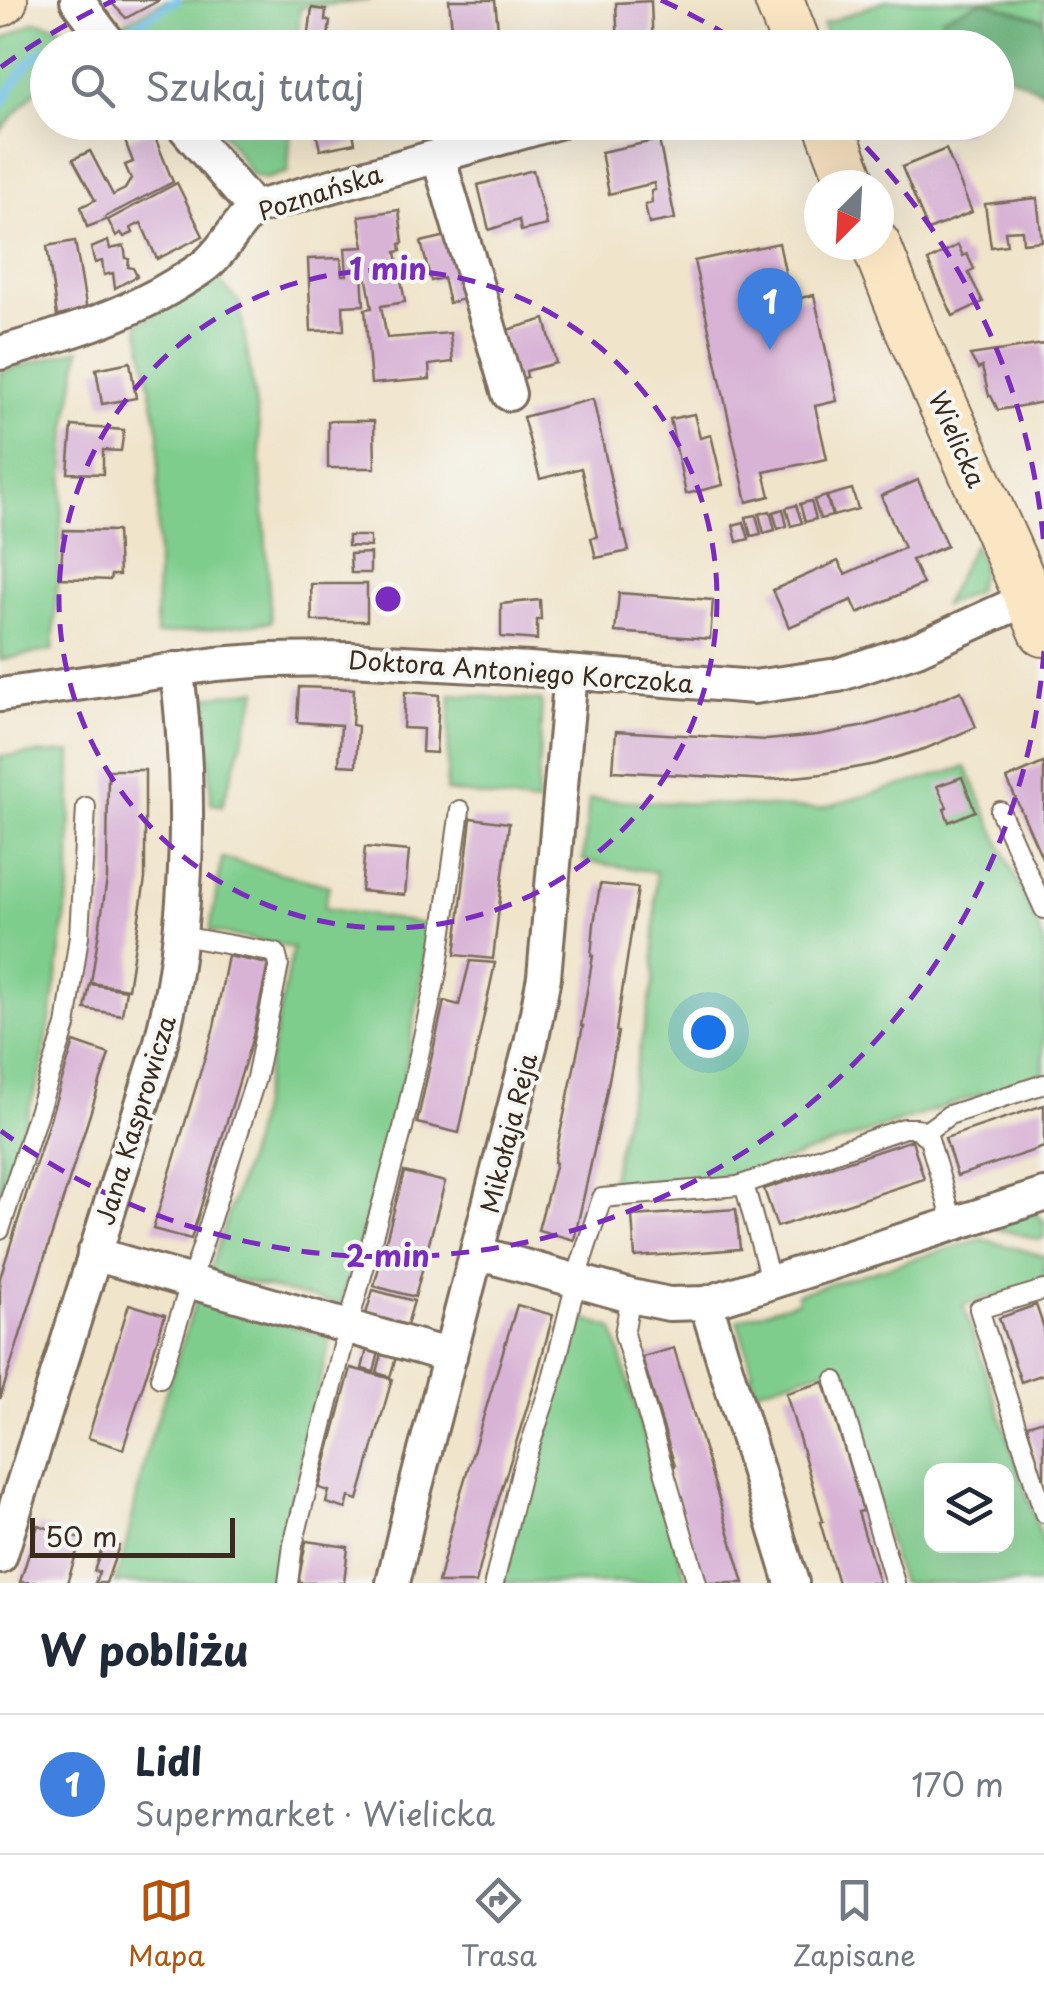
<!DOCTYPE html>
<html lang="pl">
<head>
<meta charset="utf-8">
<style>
	body { margin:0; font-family:"Playpen Sans",sans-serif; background:#f6f6f7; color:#1f2937 }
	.controls { position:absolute; right:30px; bottom:30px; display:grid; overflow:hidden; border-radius:20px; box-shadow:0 10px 40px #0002 }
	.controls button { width:90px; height:90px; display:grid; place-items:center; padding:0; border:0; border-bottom:2px solid #e0e1e3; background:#fff; color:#1f2937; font:50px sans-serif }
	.compass { position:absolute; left:804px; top:170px; width:90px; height:90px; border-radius:50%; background:#fff; box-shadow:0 10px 40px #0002; rotate:204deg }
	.scale { position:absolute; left:30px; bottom:25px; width:205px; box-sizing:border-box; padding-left:10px; border:5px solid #3b2a1e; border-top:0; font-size:28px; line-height:35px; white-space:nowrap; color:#3b2a1e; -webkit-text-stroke:8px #f6f6f2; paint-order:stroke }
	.you { position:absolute; left:708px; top:1032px; width:35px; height:35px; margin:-25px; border:8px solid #fff; border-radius:50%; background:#1a73e8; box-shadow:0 0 0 15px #1a73e833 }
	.badge { display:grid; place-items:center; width:65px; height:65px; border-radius:50%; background:#b45309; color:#fff; font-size:32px; font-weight:700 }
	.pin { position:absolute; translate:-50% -82px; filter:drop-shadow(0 2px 5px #0008) }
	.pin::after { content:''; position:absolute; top:52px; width:35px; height:30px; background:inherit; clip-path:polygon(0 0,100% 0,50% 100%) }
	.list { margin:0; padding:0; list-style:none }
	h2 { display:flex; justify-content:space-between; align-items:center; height:130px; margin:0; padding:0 40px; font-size:42px }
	h2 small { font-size:32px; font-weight:400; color:#747a83 }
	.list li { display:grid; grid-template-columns:65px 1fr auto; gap:30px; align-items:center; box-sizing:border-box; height:140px; padding:0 40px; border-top:2px solid #e0e1e3 }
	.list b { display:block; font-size:38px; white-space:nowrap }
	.list p { margin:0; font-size:32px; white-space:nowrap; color:#747a83 }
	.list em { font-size:32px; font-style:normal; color:#747a83 }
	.icon { flex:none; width:55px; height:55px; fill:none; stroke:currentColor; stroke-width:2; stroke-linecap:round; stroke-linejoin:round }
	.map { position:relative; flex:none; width:1044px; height:1583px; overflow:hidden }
	.search { position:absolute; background:#fff; box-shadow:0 10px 40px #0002; left:30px; right:30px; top:30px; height:110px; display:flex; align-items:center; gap:25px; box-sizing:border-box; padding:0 35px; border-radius:55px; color:#747a83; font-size:38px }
	.sheet { height:270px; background:#fff }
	nav { display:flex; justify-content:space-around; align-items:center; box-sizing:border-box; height:140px; border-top:2px solid #e0e1e3; background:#fff; font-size:28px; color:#747a83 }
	nav a { display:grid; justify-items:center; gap:5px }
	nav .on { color:#b45309 }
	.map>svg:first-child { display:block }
	.green { fill:#7fcd8d; stroke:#5d7c56; stroke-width:2.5; fill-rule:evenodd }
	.forest { fill:#67b078; stroke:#516d4b; stroke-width:2.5 }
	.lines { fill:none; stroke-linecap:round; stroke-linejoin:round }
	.stream { stroke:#6cc0e8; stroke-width:9 }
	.building { fill:#d8b3d6 }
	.lane-casing { stroke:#7a6b5a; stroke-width:22 }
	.street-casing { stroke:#7a6b5a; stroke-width:38 }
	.secondary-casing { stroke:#7a6b5a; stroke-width:52 }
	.lane { stroke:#fff; stroke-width:18 }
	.street { stroke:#fff; stroke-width:32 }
	.secondary { stroke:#fbe6c4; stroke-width:48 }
	.ring { fill:none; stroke:#7b2cbf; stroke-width:5; stroke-dasharray:18 12 }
	.labels { text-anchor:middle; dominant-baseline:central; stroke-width:8; stroke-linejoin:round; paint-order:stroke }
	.street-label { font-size:25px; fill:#3b2a1e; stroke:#f6f6f2 }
	.centre { fill:#7b2cbf; stroke:#f6f6f2; stroke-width:5 }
	.ring-label { font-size:30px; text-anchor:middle; font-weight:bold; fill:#7b2cbf; stroke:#f6f6f2; stroke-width:8; stroke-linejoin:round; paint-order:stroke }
</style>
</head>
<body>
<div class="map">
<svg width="1044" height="1583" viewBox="0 0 1044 1583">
	<rect width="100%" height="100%" fill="#f6f6f2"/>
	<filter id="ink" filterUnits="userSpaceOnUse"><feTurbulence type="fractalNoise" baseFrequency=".01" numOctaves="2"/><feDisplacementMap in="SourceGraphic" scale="20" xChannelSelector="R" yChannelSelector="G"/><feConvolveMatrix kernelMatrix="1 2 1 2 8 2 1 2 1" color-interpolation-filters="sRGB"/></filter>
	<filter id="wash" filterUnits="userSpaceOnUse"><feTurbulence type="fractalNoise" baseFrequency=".0048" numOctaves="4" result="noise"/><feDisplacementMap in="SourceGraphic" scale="40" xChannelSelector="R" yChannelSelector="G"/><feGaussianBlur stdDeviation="2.25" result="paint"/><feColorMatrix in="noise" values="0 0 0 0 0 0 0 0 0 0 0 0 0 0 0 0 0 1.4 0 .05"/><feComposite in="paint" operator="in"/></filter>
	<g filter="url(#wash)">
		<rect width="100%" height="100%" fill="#f0e4ca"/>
		<g class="green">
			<polygon points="166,0 371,0 300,8 297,47 132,47 118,26"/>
			<polygon points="887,0 1044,0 1044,20 983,1 943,17 946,47 829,47 823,24"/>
			<path d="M34,22c24,3 34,4 47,25l-33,1 -1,30 -47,53v-90z"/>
			<polygon points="210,123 291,123 288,172 265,179 252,175 227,138"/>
			<polygon points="217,279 239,302 258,420 271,622 156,635 159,433 138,324"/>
			<polygon points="80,349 67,428 53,650 0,660 0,372"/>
			<polygon points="974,544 982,567 976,592 943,605"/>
			<polygon points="258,690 222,806 211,803 207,697"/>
			<polygon points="451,694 542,701 537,804 446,791"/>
			<polygon points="71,752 70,883 56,984 41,1073 0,1196 0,756"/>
			<polygon points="966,767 1044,942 1044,1073 725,1181 611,1180 654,982 656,872 583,861 589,799 818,809"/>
			<polygon points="222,858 329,886 324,908 431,925 396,1123 340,1305 209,1273 252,1142 293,948 210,931"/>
			<polygon points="1034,1212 1044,1221 1044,1237 1040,1240 991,1227"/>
			<path d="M981,1239l63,17v25l-81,24 81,240v38h-143l-65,-217 -80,24 -6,-16 3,-2 -16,-52 61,-19 -1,-7zM932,1470h74v76h-74z"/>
			<polygon points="196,1300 331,1337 280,1544 276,1583 115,1583 126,1546 146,1453"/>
			<polygon points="574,1316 613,1329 687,1583 503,1583 524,1489"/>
		</g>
		<polygon class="forest" points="983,1 1044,20 1044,92 997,70 996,48 946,47 942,17"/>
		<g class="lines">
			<g class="stream">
				<polyline points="112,34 130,28 177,0"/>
				<polyline points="56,48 97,38"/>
				<path d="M0,107c13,-21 25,-48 48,-58"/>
			</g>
		</g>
		<g id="blocks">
			<g class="building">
				<polygon points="109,0 160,0 126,18"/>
				<polygon points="449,0 495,0 500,48 454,48"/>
				<polygon points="651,1 653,48 618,48 616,3"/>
				<polygon points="312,8 326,10 325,20 330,21 327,48 307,48"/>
				<polygon points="314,122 351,122 355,143 320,150"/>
				<polygon points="929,122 966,122 968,132 931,136"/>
				<polygon points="152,130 173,182 105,217 106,220 87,227 81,207 95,200 73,159 90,151 113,195 125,189 131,179 125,165 133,162 125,141"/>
				<polygon points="659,140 675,219 649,224 645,205 652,203 651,191 655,190 654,183 609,194 601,152"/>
				<polygon points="946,149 972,212 928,230 902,167"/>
				<polygon points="533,170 547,225 521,231 519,220 489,230 478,185"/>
				<polygon points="177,183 203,236 157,259 141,223 131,228 133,233 124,237 121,233 116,236 108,220"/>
				<polygon points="1037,198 1042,241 1023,243 1022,230 1005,231 1007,245 991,247 985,204"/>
				<polygon points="399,210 403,243 400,244 401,251 396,252 405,302 381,306 387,338 450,333 453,362 429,365 430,379 371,384 365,309 372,308 366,274 362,274 364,305 343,306 344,330 311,331 308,259 341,258 342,275 347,275 345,248 364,247 359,216"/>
				<polygon points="447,236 471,297 449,303 443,278 431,281 421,242"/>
				<polygon points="75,241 87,311 57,316 47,246"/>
				<polygon points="108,241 110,249 124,246 126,258 129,259 128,267 133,268 137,276 115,288 113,273 104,275 102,261 95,263 91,248"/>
				<polygon points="779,243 791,300 814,295 837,401 815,406 827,459 764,472 770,496 747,502 694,261"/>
				<polygon points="958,245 963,256 967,254 974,269 968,272 983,302 953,316 928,261"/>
				<polygon points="545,319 556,363 526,371 527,377 513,382 500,332"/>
				<polygon points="1044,344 1044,402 998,410 991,396 989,396 982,367 978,369 970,355"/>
				<polygon points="130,362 136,398 102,404 96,369"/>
				<polygon points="593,399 622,531 624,531 629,551 596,558 591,538 597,537 581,468 540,479 523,417"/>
				<polygon points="694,414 700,438 711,435 723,485 686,494 670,419"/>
				<polygon points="328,421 374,421 375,468 328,468"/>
				<polygon points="72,426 124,430 121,451 103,450 103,474 68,473"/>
				<polygon points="918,480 947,546 912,560 923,584 858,613 852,600 789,627 773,590 838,561 845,574 904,548 881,496"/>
				<polygon points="852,489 858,509 833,516 827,496"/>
				<polygon points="826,496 832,516 820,519 814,500"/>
				<polygon points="811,501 816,519 805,522 800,504"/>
				<polygon points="796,505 802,523 791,526 786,508"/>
				<polygon points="783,509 787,526 778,529 773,512"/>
				<polygon points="770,511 775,530 764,533 759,514"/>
				<polygon points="756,515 761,534 751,536 746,517"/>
				<polygon points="744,522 749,539 737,542 733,525"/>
				<polygon points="64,530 117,531 119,575 111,575 110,580 60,578"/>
				<polygon points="348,536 370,536 370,547 348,546"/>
				<polygon points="370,553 370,573 351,573 350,554"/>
				<polygon points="311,584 367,584 367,621 312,621"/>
				<polygon points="619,593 713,600 710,639 615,632"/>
				<polygon points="540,600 541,620 537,620 537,640 501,637 501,604"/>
				<polygon points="299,687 354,689 352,725 358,726 356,766 339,765 341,725 297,722"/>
				<polygon points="961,691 976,727 927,748 875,764 822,774 768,780 613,771 616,731 767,740 817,735 865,726 914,711"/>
				<polygon points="405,692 439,695 436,753 422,752 423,729 403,728"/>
				<polygon points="1043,763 1044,766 1044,862 1007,779"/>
				<polygon points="108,770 145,770 145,879 128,989 91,983 107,879"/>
				<polygon points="962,777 975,811 949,822 944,809 947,807 937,786"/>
				<polygon points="471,818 509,823 493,959 455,955"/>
				<polygon points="365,847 409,851 405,895 361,891"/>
				<polygon points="600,884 638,888 616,1031 618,1032 605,1101 574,1240 538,1230 556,1163 554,1162 583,1026 581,1026 593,956 591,956 594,924"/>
				<polygon points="228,956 268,964 253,1036 191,1239 153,1229 214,1027"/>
				<polygon points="470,961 495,963 459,1133 417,1123 444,1001 459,1005"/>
				<polygon points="90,984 126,990 122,1015 85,1009"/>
				<polygon points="74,1042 109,1054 0,1399 0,1278"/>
				<polygon points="1044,1105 1044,1147 957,1176 945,1138"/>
				<polygon points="912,1140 924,1179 777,1227 764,1189"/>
				<polygon points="404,1172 445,1182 415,1297 374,1286"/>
				<polygon points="736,1209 740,1249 635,1257 632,1216"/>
				<polygon points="373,1290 414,1301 407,1325 366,1314"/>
				<polygon points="129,1304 165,1315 123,1449 88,1438"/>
				<polygon points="517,1305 553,1315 534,1385 493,1517 476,1583 438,1583 457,1505"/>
				<polygon points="1036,1305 1044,1328 1044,1374 1021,1382 999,1318"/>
				<polygon points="674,1348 744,1583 703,1583 669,1468 675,1466 642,1357"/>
				<polygon points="367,1349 379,1352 374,1372 362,1369"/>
				<polygon points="382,1353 396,1357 390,1377 377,1373"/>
				<polygon points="351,1368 392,1379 358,1500 349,1497 346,1509 326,1503 329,1491 319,1488"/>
				<polygon points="824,1382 863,1511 858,1512 879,1583 838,1583 820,1522 823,1521 786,1393"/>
				<polygon points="1044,1420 1044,1479 1043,1479 1027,1425"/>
				<polygon points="38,1525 81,1539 67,1583 20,1582"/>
				<polygon points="306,1541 348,1547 344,1583 300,1583 299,1578"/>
				<polygon points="104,1542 119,1546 106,1583 95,1583 99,1572 94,1571"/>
			</g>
		</g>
	</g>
	<g filter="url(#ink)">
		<use href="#blocks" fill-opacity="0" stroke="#7a6b5a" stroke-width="2.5"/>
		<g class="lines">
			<defs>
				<g id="lane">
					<polyline points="1000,811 1044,909"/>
					<polyline points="923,1134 949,1115 1044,1084"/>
					<polyline points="744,1184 771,1283"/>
					<polyline points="0,1230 66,1026 79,936 86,807"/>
					<polyline points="1044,1290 979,1309 1044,1513"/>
					<polyline points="631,1296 624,1334 697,1583"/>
					<polyline points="160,1378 256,1078 279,965 276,953 181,936"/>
					<polyline points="835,1381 895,1583"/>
					<polyline points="288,1583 293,1545 348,1326 403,1128 437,973 460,810"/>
					<polyline points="494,1583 522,1469 551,1383 580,1266 602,1198 738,1186 904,1128 917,1128 929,1139 954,1225"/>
				</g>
				<g id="street">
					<polyline points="77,0 113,48"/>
					<polyline points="180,122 254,208"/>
					<polyline points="438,156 509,394"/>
					<path d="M0,353c61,-18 124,-36 178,-70 11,-7 23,-13 32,-22 17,-16 27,-37 44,-53l304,-86"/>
					<polyline points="0,695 216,664 271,660 350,659 529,669 754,687 838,675 917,649 1029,598"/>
					<polyline points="477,1253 631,1296 669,1304 706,1303 1044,1195"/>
					<polyline points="94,1254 450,1356"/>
					<polyline points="706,1303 792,1583"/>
					<path d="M0,1557l159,-507c24,-93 30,-186 26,-282 -2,-33 -3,-66 -9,-99"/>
					<polyline points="393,1583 411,1505 531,1043 544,977 571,673"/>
				</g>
				<g id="secondary">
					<polyline points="779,0 798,48"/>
					<polyline points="0,2 3,0"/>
					<polyline points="828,122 852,185"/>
					<polyline points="876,245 912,335 1044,632"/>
				</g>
			</defs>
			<use href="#lane" class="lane-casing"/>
			<use href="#street" class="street-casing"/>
			<use href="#secondary" class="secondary-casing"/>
			<use href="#lane" class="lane"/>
			<use href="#street" class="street"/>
			<use href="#secondary" class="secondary"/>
		</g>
	</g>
	<g class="ring">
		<circle cx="388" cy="599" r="329"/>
		<path d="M1044 651A658 658 0 0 1 1 1131M1 67A658 658 0 0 1 115 0M661 0A658 658 0 0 1 746 47M845 126A658 658 0 0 1 1044 547"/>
	</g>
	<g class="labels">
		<g class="street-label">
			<text transform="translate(320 192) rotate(-18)">Poznańska</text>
			<text transform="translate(958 439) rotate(66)">Wielicka</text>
			<text transform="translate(521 671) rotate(4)">Doktora Antoniego Korczoka</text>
			<text transform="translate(135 1120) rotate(-73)">Jana Kasprowicza</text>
			<text transform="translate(508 1133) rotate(-76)">Mikołaja Reja</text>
		</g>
	</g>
	<circle cx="388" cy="599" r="15" class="centre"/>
	<g class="ring-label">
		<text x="388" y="280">1 min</text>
		<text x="388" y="1267">2 min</text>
	</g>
</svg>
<div class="controls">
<button><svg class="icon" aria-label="layers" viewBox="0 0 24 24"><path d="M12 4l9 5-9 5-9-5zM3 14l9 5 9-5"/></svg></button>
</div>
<svg class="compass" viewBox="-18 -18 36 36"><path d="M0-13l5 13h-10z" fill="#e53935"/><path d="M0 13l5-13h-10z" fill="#747a83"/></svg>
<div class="scale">50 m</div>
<div class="you"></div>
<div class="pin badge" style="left:770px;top:350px;background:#3f7fe0">1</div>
<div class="search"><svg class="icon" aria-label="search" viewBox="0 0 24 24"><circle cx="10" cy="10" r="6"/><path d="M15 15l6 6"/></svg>Szukaj tutaj</div>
</div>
<section class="sheet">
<h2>W pobliżu<small></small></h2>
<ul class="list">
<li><span class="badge" style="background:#3f7fe0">1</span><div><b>Lidl</b><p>Supermarket · Wielicka</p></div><em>170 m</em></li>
</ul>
</section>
<nav>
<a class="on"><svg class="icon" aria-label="map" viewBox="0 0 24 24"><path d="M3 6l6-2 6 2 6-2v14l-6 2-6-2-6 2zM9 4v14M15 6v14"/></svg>Mapa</a>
<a><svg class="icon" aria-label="directions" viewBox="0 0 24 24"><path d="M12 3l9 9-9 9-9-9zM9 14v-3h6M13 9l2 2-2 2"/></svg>Trasa</a>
<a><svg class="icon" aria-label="saved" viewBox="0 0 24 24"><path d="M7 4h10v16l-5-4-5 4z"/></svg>Zapisane</a>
</nav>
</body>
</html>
